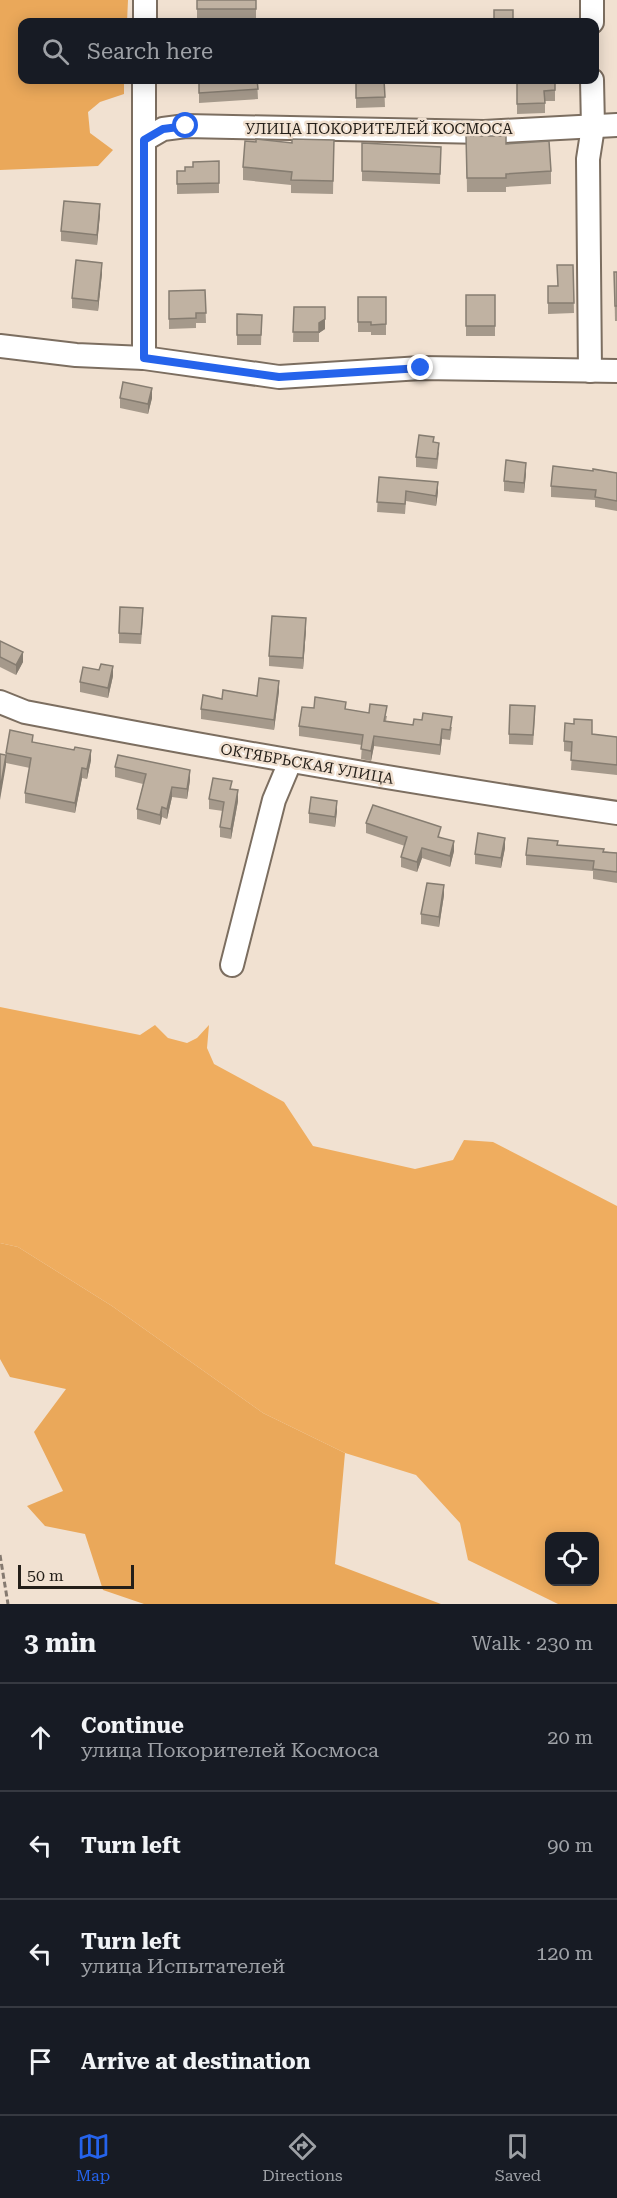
<!DOCTYPE html>
<html lang="en">
<head>
<meta charset="utf-8">
<style>
	body { margin:0; font-family:"Roboto Serif",serif; background:#20242c; color:#f1f3f6 }
	.controls { position:absolute; right:18px; bottom:18px; display:grid; overflow:hidden; border-radius:12px; box-shadow:0 3px 15px #0003 }
	.controls button { width:54px; height:54px; display:grid; place-items:center; padding:0; border:0; border-bottom:2px solid #363941; background:#171b24; color:#f1f3f6; font:30px sans-serif }
	.scale { position:absolute; left:18px; bottom:15px; width:116px; box-sizing:border-box; padding-left:6px; border:3px solid #241f19; border-top:0; font-size:16px; line-height:21px; white-space:nowrap; color:#241f19; -webkit-text-stroke:4px #f1e1d1; paint-order:stroke }
	.stop { position:absolute; width:18px; height:18px; margin:-14px; border:4px solid #2563eb; border-radius:50%; background:#fff }
	.stop.end { background:#2563eb; border-color:#fff; box-shadow:0 2px 6px #0008 }
	.list { margin:0; padding:0; list-style:none }
	h2 { display:flex; justify-content:space-between; align-items:center; height:78px; margin:0; padding:0 24px; font-size:26px }
	h2 small { font-size:20px; font-weight:400; color:#9ea1a6 }
	.list li { display:grid; grid-template-columns:39px 1fr auto; gap:18px; align-items:center; box-sizing:border-box; height:108px; padding:0 24px; border-top:2px solid #363941 }
	.list b { display:block; font-size:22px; white-space:nowrap }
	.list p { margin:0; font-size:20px; white-space:nowrap; color:#9ea1a6 }
	.list em { font-size:20px; font-style:normal; color:#9ea1a6 }
	.icon { flex:none; width:33px; height:33px; fill:none; stroke:currentColor; stroke-width:2; stroke-linecap:round; stroke-linejoin:round }
	.map { position:relative; flex:none; width:617px; height:1604px; overflow:hidden }
	.search { position:absolute; background:#171b24; box-shadow:0 3px 15px #0003; left:18px; right:18px; top:18px; height:66px; display:flex; align-items:center; gap:15px; box-sizing:border-box; padding:0 21px; border-radius:12px; color:#9ea1a6; font-size:22px }
	.sheet { height:510px; background:#171b24 }
	nav { display:flex; justify-content:space-around; align-items:center; box-sizing:border-box; height:84px; border-top:2px solid #363941; background:#171b24; font-size:16px; color:#9ea1a6 }
	nav a { display:grid; justify-items:center; gap:3px }
	nav .on { color:#2563eb }
	.map>svg:first-child { display:block }
	.forest { fill:#eaa85a }
	.water { fill:#efad5f; fill-rule:evenodd }
	.lines { fill:none; stroke-linecap:round; stroke-linejoin:round }
	.minor-casing { stroke:#7c6e60; stroke-width:26 }
	.path { stroke:#857a70; stroke-width:3; stroke-dasharray:6 3; stroke-linecap:butt }
	.minor { stroke:#fff; stroke-width:22 }
	.wall { fill:#a5998b }
	.shaded-wall { fill:#867d71 }
	.building { fill:#c0b2a2; stroke:#867d71; stroke-width:1.5 }
	.route { stroke:#2563eb; stroke-width:8 }
	.labels { text-anchor:middle; dominant-baseline:central; stroke-width:5; stroke-linejoin:round; paint-order:stroke }
	.street-label { font-size:15px; fill:#241f19; stroke:#f1e1d1 }
</style>
</head>
<body>
<div class="map">
<svg width="617" height="1604" viewBox="0 0 617 1604">
	<rect width="100%" height="100%" fill="#f1e1d1"/>
	<g class="forest">
		<polygon points="0,0 128,0 127,22 22,22 22,80 124,80 124,94 100,102 88,112 90,133 113,150 98,166 0,170"/>
		<polygon points="0,1243 18,1247 112,1306 263,1413 345,1453 335,1564 441,1604 144,1604 103,1590 85,1534 45,1526 27,1506 63,1491 34,1432 66,1389 10,1377 0,1359"/>
	</g>
	<path class="water" d="M0,1007l140,28 15,-10 13,13 19,5 10,-5 12,-13 -2,23 7,16 70,38 29,44 102,23 38,-9 11,-20 29,2 124,64v398h-59l-90,-44 -8,-37 -44,-48 -71,-22 -82,-40 -151,-107 -94,-59 -18,-4zM550,1536h44v46h-44z"/>
	<g class="lines">
		<defs>
			<g id="minor">
				<polyline points="592,0 592,22"/>
				<polyline points="145,22 145,0"/>
				<polyline points="144,140 163,129 186,126 484,132 617,125"/>
				<polyline points="0,346 76,355 144,358 279,377 421,368 617,371"/>
				<polyline points="144,358 144,80"/>
				<polyline points="590,371 588,159 593,127 592,80"/>
				<path d="M0,702l25,10c197,38 394,72 592,101"/>
				<polyline points="232,965 274,800 290,762"/>
			</g>
		</defs>
		<use href="#minor" class="minor-casing"/>
		<polyline class="path" points="0,1555 8,1604"/>
		<use href="#minor" class="minor"/>
	</g>
	<g class="wall">
		<rect x="197" y="0" width="59" height="19"/>
		<polygon points="199,80 257,80 258,99 199,103"/>
		<polygon points="356,80 384,80 385,107 356,108"/>
		<polygon points="517,80 555,80 555,101 545,101 545,113 517,114"/>
		<polygon points="466,136 506,144 551,171 551,184 506,187 506,192 467,192"/>
		<polygon points="334,140 333,194 291,193 291,185 243,180 243,167 256,142 292,143"/>
		<polygon points="362,143 441,147 440,184 362,181"/>
		<polygon points="219,161 219,193 177,194 177,171 185,171 193,167"/>
		<polygon points="100,214 97,245 61,241 61,231"/>
		<polygon points="573,265 574,313 548,314 548,286 557,286"/>
		<polygon points="614,272 617,272 617,321 615,321"/>
		<polygon points="102,273 98,311 72,308 72,298"/>
		<polygon points="205,290 206,323 196,323 196,328 169,329 169,291"/>
		<rect x="466" y="295" width="29" height="41"/>
		<polygon points="358,297 386,297 386,335 371,335 371,332 358,332"/>
		<polygon points="294,307 325,307 325,329 319,333 319,342 293,342"/>
		<polygon points="237,314 262,315 261,345 237,345"/>
		<polygon points="120,398 152,398 148,414 120,408"/>
		<polygon points="434,443 439,453 437,469 416,467 416,457"/>
		<polygon points="593,471 617,473 617,511 595,507 595,500 551,497 551,486"/>
		<polygon points="526,473 524,493 504,491 504,481"/>
		<polygon points="379,477 438,492 436,506 406,501 405,514 377,512"/>
		<polygon points="143,618 141,644 119,643 119,633"/>
		<polygon points="306,629 303,669 269,666 269,656"/>
		<polygon points="0,641 23,662 16,675 0,667"/>
		<polygon points="113,676 108,698 80,692 80,682"/>
		<polygon points="279,691 274,730 201,719 201,709 222,699 257,696"/>
		<polygon points="314,708 346,709 387,716 386,721 413,725 452,727 450,740 442,739 440,755 374,746 371,761 361,759 362,745 299,736 299,726"/>
		<polygon points="535,716 533,745 509,744 509,734"/>
		<polygon points="592,734 617,737 617,775 571,770 572,752 564,751 564,741"/>
		<polygon points="33,742 91,760 87,779 82,778 75,813 25,803 25,793 30,768 6,763 6,753"/>
		<polygon points="115,767 190,780 187,799 172,797 167,819 162,817 160,825 137,819 137,809 143,784 115,777"/>
		<polygon points="209,799 238,801 231,839 220,837 220,827 223,811 209,809"/>
		<polygon points="337,811 335,827 309,823 309,813"/>
		<polygon points="366,823 441,837 454,851 450,867 422,858 417,872 401,867 401,857 405,846 366,833"/>
		<polygon points="558,845 617,853 617,883 593,879 593,871 526,865 526,855"/>
		<polygon points="505,848 501,868 475,864 475,854"/>
		<polygon points="444,895 439,927 421,924 421,914"/>
	</g>
	<g class="shaded-wall">
		<polygon points="100,204 100,214 97,245 97,235"/>
		<polygon points="102,263 102,273 98,311 98,301"/>
		<polygon points="325,319 325,329 319,333 319,323"/>
		<polygon points="152,388 152,398 148,414 148,404"/>
		<polygon points="526,463 526,473 524,493 524,483"/>
		<polygon points="438,482 438,492 436,506 436,496"/>
		<polygon points="306,618 306,629 303,669 303,658"/>
		<polygon points="23,652 23,662 16,675 16,665"/>
		<polygon points="113,666 113,676 108,698 108,688"/>
		<polygon points="279,681 279,691 274,730 274,720"/>
		<polygon points="442,729 442,739 440,755 440,745"/>
		<polygon points="374,736 374,746 371,761 371,751"/>
		<polygon points="91,750 91,760 87,779 87,769"/>
		<polygon points="6,755 6,765 0,800 0,790"/>
		<polygon points="82,768 82,778 75,813 75,803"/>
		<polygon points="190,770 190,780 187,799 187,789"/>
		<polygon points="172,787 172,797 167,819 167,809"/>
		<polygon points="238,790 238,801 231,839 231,829"/>
		<polygon points="337,801 337,811 335,827 335,817"/>
		<polygon points="162,807 162,817 160,825 160,815"/>
		<polygon points="505,838 505,848 501,868 501,858"/>
		<polygon points="454,841 454,851 450,867 450,856"/>
		<polygon points="422,848 422,858 417,872 417,862"/>
		<polygon points="444,885 444,895 439,927 439,917"/>
	</g>
	<g class="building">
		<rect x="197" y="0" width="59" height="9"/>
		<rect x="494" y="10" width="19" height="12"/>
		<polygon points="199,80 257,80 258,89 199,93"/>
		<polygon points="356,80 384,80 385,97 356,98"/>
		<polygon points="517,80 555,80 555,90 544,91 545,103 517,104"/>
		<polygon points="466,136 506,136 506,144 549,141 551,171 506,174 506,178 467,178"/>
		<polygon points="256,139 292,143 292,139 334,140 333,181 291,180 292,172 243,167 245,141 256,142"/>
		<polygon points="362,143 441,147 440,174 362,171"/>
		<polygon points="219,161 219,183 177,184 177,171 185,171 185,167 193,167 193,162"/>
		<polygon points="64,201 100,204 97,235 61,231"/>
		<polygon points="76,260 102,263 98,301 72,298"/>
		<polygon points="557,265 573,265 574,303 548,303 548,286 558,286"/>
		<polygon points="614,272 617,272 617,306 615,306"/>
		<polygon points="205,290 206,313 196,313 196,318 169,319 169,291"/>
		<rect x="466" y="295" width="29" height="31"/>
		<polygon points="358,297 386,297 386,324 371,325 371,322 358,322"/>
		<polygon points="294,307 325,307 325,319 319,323 319,332 293,332"/>
		<polygon points="237,314 262,315 261,335 237,335"/>
		<polygon points="123,382 152,388 148,404 120,398"/>
		<polygon points="419,435 434,437 433,442 439,443 437,459 416,457"/>
		<polygon points="506,460 526,463 524,483 504,481"/>
		<polygon points="553,466 593,471 593,469 617,473 617,501 595,497 596,490 551,486"/>
		<polygon points="379,477 438,482 436,496 406,491 405,504 377,502"/>
		<polygon points="120,607 143,608 141,634 119,633"/>
		<polygon points="272,616 306,618 303,658 269,656"/>
		<polygon points="0,641 23,652 16,665 0,657"/>
		<polygon points="101,664 113,666 108,688 80,682 83,667 99,670"/>
		<polygon points="259,678 279,681 274,720 201,709 203,695 222,699 223,690 257,696"/>
		<polygon points="315,697 346,702 345,709 369,713 370,704 387,706 384,721 413,725 414,719 422,720 423,713 452,717 450,730 442,729 440,745 374,736 371,751 361,749 363,735 299,726 302,707 314,708"/>
		<polygon points="510,705 535,706 533,735 509,734"/>
		<polygon points="574,719 592,720 592,734 617,737 617,765 571,760 572,742 564,741 565,723 574,724"/>
		<polygon points="10,730 33,735 32,742 74,750 75,747 91,750 87,769 82,768 75,803 25,793 31,758 6,753"/>
		<polygon points="0,754 6,755 0,790"/>
		<polygon points="118,755 190,770 187,789 172,787 167,809 162,807 160,815 137,809 146,774 115,767"/>
		<polygon points="213,778 232,781 230,789 238,790 231,829 220,827 224,802 209,799"/>
		<polygon points="311,797 337,801 335,817 309,813"/>
		<polygon points="373,805 441,827 438,837 454,841 450,856 422,848 417,862 401,857 407,837 366,823"/>
		<polygon points="478,833 505,838 501,858 475,854"/>
		<polygon points="528,838 558,841 557,845 604,849 603,852 617,853 617,872 593,869 594,861 526,855"/>
		<polygon points="427,883 444,885 439,917 421,914"/>
	</g>
	<g class="lines">
		<polyline class="route" points="186,126 163,129 144,140 144,358 279,377 421,368"/>
	</g>
	<g class="labels">
		<g class="street-label">
			<text x="379" y="129">УЛИЦА ПОКОРИТЕЛЕЙ КОСМОСА</text>
			<text transform="translate(307 764) rotate(10)">ОКТЯБРЬСКАЯ УЛИЦА</text>
		</g>
	</g>
</svg>
<div class="controls">
<button><svg class="icon" aria-label="locate" viewBox="0 0 24 24"><circle cx="12" cy="12" r="6"/><path d="M12 2v4M12 18v4M2 12h4M18 12h4"/></svg></button>
</div>
<div class="scale">50 m</div>
<div class="stop" style="left:186px;top:126px"></div>
<div class="stop end" style="left:421px;top:368px"></div>
<div class="search"><svg class="icon" aria-label="search" viewBox="0 0 24 24"><circle cx="10" cy="10" r="6"/><path d="M15 15l6 6"/></svg>Search here</div>
</div>
<section class="sheet">
<h2>3 min<small>Walk · 230 m</small></h2>
<ul class="list">
<li><svg class="icon" aria-label="ahead" viewBox="0 0 24 24"><path d="M12 20V5M6 11l6-6 6 6"/></svg><div><b>Continue</b><p>улица Покорителей Космоса</p></div><em>20 m</em></li>
<li><svg class="icon" aria-label="left" viewBox="0 0 24 24"><path d="M17 20v-9H6M10 6l-5 5 5 5"/></svg><div><b>Turn left</b></div><em>90 m</em></li>
<li><svg class="icon" aria-label="left" viewBox="0 0 24 24"><path d="M17 20v-9H6M10 6l-5 5 5 5"/></svg><div><b>Turn left</b><p>улица Испытателей</p></div><em>120 m</em></li>
<li><svg class="icon" aria-label="arrive" viewBox="0 0 24 24"><path d="M6 21V4h12l-3 4 3 4H6"/></svg><div><b>Arrive at destination</b></div></li>
</ul>
</section>
<nav>
<a class="on"><svg class="icon" aria-label="map" viewBox="0 0 24 24"><path d="M3 6l6-2 6 2 6-2v14l-6 2-6-2-6 2zM9 4v14M15 6v14"/></svg>Map</a>
<a><svg class="icon" aria-label="directions" viewBox="0 0 24 24"><path d="M12 3l9 9-9 9-9-9zM9 14v-3h6M13 9l2 2-2 2"/></svg>Directions</a>
<a><svg class="icon" aria-label="saved" viewBox="0 0 24 24"><path d="M7 4h10v16l-5-4-5 4z"/></svg>Saved</a>
</nav>
</body>
</html>
